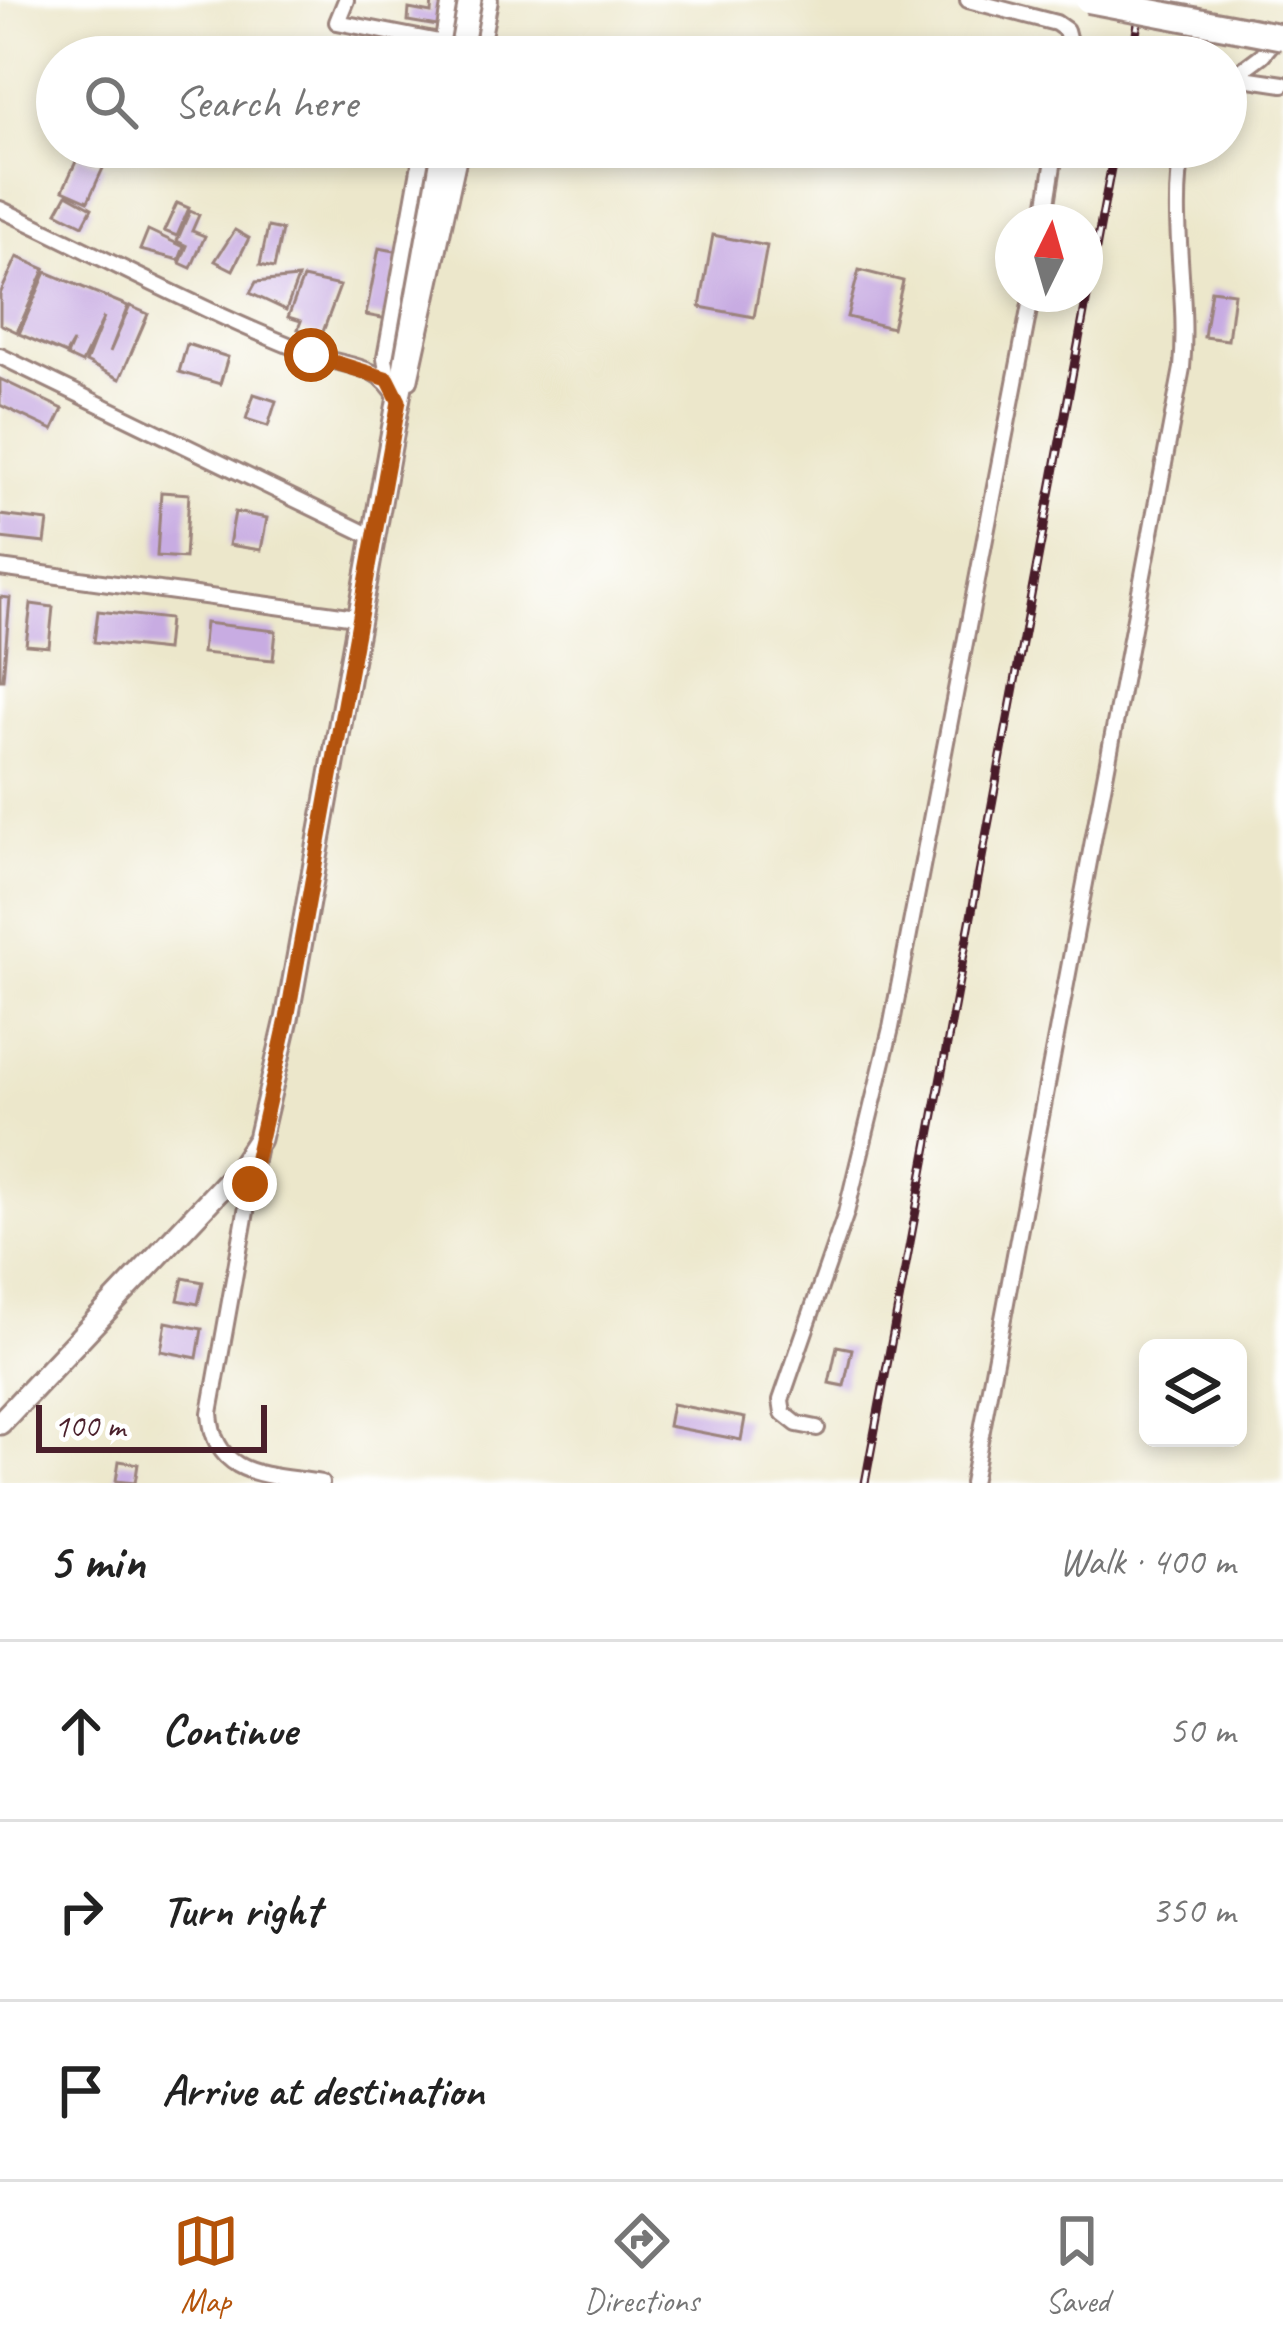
<!DOCTYPE html>
<html lang="en">
<head>
<meta charset="utf-8">
<style>
	body { margin:0; font-family:Caveat,sans-serif; background:#f2f2f2; color:#222 }
	.controls { position:absolute; right:36px; bottom:36px; display:grid; overflow:hidden; border-radius:18px; box-shadow:0 6px 18px #0003 }
	.controls button { width:108px; height:108px; display:grid; place-items:center; padding:0; border:0; border-bottom:3px solid #e0e0e0; background:#fff; color:#222; font:60px sans-serif }
	.compass { position:absolute; left:995px; top:204px; width:108px; height:108px; border-radius:50%; background:#fff; box-shadow:0 6px 18px #0003; rotate:5deg }
	.scale { position:absolute; left:36px; bottom:30px; width:231px; box-sizing:border-box; padding-left:12px; border:6px solid #4a1f2b; border-top:0; font-size:33px; line-height:42px; white-space:nowrap; color:#4a1f2b; -webkit-text-stroke:9px #fff; paint-order:stroke }
	.stop { position:absolute; width:36px; height:36px; margin:-27px; border:9px solid #b45309; border-radius:50%; background:#fff }
	.stop.end { background:#b45309; border-color:#fff; box-shadow:0 3px 12px #0008 }
	.list { margin:0; padding:0; list-style:none }
	h2 { display:flex; justify-content:space-between; align-items:center; height:156px; margin:0; padding:0 48px; font-size:51px }
	h2 small { font-size:39px; font-weight:400; color:#767676 }
	.list li { display:grid; grid-template-columns:78px 1fr auto; gap:36px; align-items:center; box-sizing:border-box; height:180px; padding:0 48px; border-top:3px solid #e0e0e0 }
	.list b { display:block; font-size:45px; white-space:nowrap }
	.list em { font-size:39px; font-style:normal; color:#767676 }
	.icon { flex:none; width:66px; height:66px; fill:none; stroke:currentColor; stroke-width:2; stroke-linecap:round; stroke-linejoin:round }
	.map { position:relative; flex:none; width:1283px; height:1483px; overflow:hidden }
	.search { position:absolute; background:#fff; box-shadow:0 6px 18px #0003; left:36px; right:36px; top:36px; height:132px; display:flex; align-items:center; gap:30px; box-sizing:border-box; padding:0 42px; border-radius:66px; color:#767676; font-size:45px }
	.sheet { height:696px; background:#fff }
	nav { display:flex; justify-content:space-around; align-items:center; box-sizing:border-box; height:168px; border-top:3px solid #e0e0e0; background:#fff; font-size:33px; color:#767676 }
	nav a { display:grid; justify-items:center; gap:6px }
	nav .on { color:#b45309 }
	.map>svg:first-child { display:block }
	.building { fill:#c8ace2 }
	.lines { fill:none; stroke-linecap:round; stroke-linejoin:round }
	.minor-casing { stroke:#9b837b; stroke-width:20 }
	.secondary-casing { stroke:#9b837b; stroke-width:27 }
	.path { stroke:#9b837b; stroke-width:3; stroke-dasharray:3 9; stroke-linecap:butt }
	.minor { stroke:#fff; stroke-width:14 }
	.secondary { stroke:#fff; stroke-width:21 }
	.rail-casing { stroke:#4a1f2b; stroke-width:9 }
	.rail { stroke:#fff; stroke-width:4.5; stroke-dasharray:14; stroke-linecap:butt }
	.secondary-bridge-casing { stroke:#9b837b; stroke-width:27; stroke-linecap:butt }
	.primary-bridge-casing { stroke:#9b837b; stroke-width:30; stroke-linecap:butt }
	.secondary-bridge { stroke:#fff; stroke-width:21 }
	.primary-bridge { stroke:#fff; stroke-width:24 }
	.route { stroke:#b45309; stroke-width:15 }
</style>
</head>
<body>
<div class="map">
<svg width="1283" height="1483" viewBox="0 0 1283 1483">
	<rect width="100%" height="100%" fill="#fff"/>
	<filter id="ink" filterUnits="userSpaceOnUse"><feTurbulence type="fractalNoise" baseFrequency=".00833" numOctaves="2"/><feDisplacementMap in="SourceGraphic" scale="24" xChannelSelector="R" yChannelSelector="G"/><feConvolveMatrix kernelMatrix="1 2 1 2 8 2 1 2 1" color-interpolation-filters="sRGB"/></filter>
	<filter id="wash" filterUnits="userSpaceOnUse"><feTurbulence type="fractalNoise" baseFrequency=".004" numOctaves="4" result="noise"/><feDisplacementMap in="SourceGraphic" scale="48" xChannelSelector="R" yChannelSelector="G"/><feGaussianBlur stdDeviation="2.7" result="paint"/><feColorMatrix in="noise" values="0 0 0 0 0 0 0 0 0 0 0 0 0 0 0 0 0 1.4 0 .05"/><feComposite in="paint" operator="in"/></filter>
	<g filter="url(#wash)">
		<rect width="100%" height="100%" fill="#ece7cb"/>
		<g id="blocks">
			<g class="building">
				<polygon points="432,1 443,2 443,27 408,21 409,9 431,13"/>
				<polygon points="349,38 390,57 340,57"/>
				<polygon points="79,155 104,166 88,201 63,190"/>
				<polygon points="67,194 92,208 83,225 57,212"/>
				<polygon points="177,203 189,208 177,236 164,231"/>
				<polygon points="190,211 199,215 192,231 205,236 191,268 180,263 187,246 177,241"/>
				<polygon points="268,227 282,230 274,268 260,265"/>
				<polygon points="148,230 184,247 179,260 140,250"/>
				<polygon points="235,230 249,238 233,270 215,261"/>
				<polygon points="713,235 767,246 754,317 700,307"/>
				<polygon points="379,248 400,252 387,319 366,315"/>
				<polygon points="17,257 45,269 17,332 0,324 0,294"/>
				<polygon points="859,270 903,281 892,328 847,317"/>
				<polygon points="46,272 128,306 110,352 130,306 148,314 120,379 86,362 104,317 82,363 67,356 73,342 66,354 19,334"/>
				<polygon points="298,278 286,310 250,293 256,282"/>
				<polygon points="303,278 340,286 321,337 298,329 301,321 288,317"/>
				<polygon points="1211,290 1234,293 1228,340 1204,337"/>
				<polygon points="187,344 228,357 220,384 179,372"/>
				<polygon points="0,379 63,409 53,430 0,405"/>
				<polygon points="254,394 276,401 268,426 246,419"/>
				<polygon points="161,492 189,494 185,558 157,556"/>
				<polygon points="235,512 267,518 261,550 229,545"/>
				<polygon points="0,515 48,521 45,543 0,538"/>
				<polygon points="0,597 10,598 3,679 0,679"/>
				<polygon points="31,604 53,607 49,647 26,645"/>
				<polygon points="98,611 169,619 166,650 94,642"/>
				<polygon points="205,623 276,631 273,660 202,653"/>
				<polygon points="183,1278 203,1282 198,1304 178,1300"/>
				<polygon points="166,1322 202,1329 197,1358 161,1351"/>
				<polygon points="837,1346 852,1349 844,1386 829,1383"/>
				<polygon points="672,1404 745,1418 741,1440 668,1426"/>
				<polygon points="119,1461 138,1464 135,1483 116,1481"/>
			</g>
		</g>
	</g>
	<g filter="url(#ink)">
		<use href="#blocks" fill-opacity="0" stroke="#9b837b" stroke-width="3"/>
		<g class="lines">
			<defs>
				<g id="minor">
					<polyline points="346,0 337,22 480,50"/>
					<polyline points="968,0 1056,23 1066,30 1073,57"/>
					<polyline points="440,57 450,0"/>
					<polyline points="479,57 490,0"/>
					<polyline points="1237,77 1283,84"/>
					<polyline points="1226,82 1262,55 1280,34"/>
					<path d="M0,209c103,48 205,104 311,145 33,13 70,9 86,44"/>
					<polyline points="1044,222 1056,147"/>
					<polyline points="0,356 371,536"/>
					<polyline points="388,379 385,358 423,147"/>
					<polyline points="410,381 461,147"/>
					<polyline points="0,568 356,617"/>
					<path d="M257,1150l-47,263c4,66 59,61 111,70"/>
					<polyline points="817,1428 797,1424 783,1413 781,1400 846,1213 891,1028 1032,294"/>
					<path d="M972,1483l210,-1115c7,-74 -13,-147 1,-221"/>
				</g>
				<polyline id="secondary" points="0,1423 240,1168 259,1139 287,1019 444,147"/>
			</defs>
			<use href="#minor" class="minor-casing"/>
			<use href="#secondary" class="secondary-casing"/>
			<polyline class="path" points="1189,42 1194,57"/>
			<use href="#minor" class="minor"/>
			<use href="#secondary" class="secondary"/>
			<defs>
				<g id="rail">
					<polyline points="1132,57 1142,0"/>
					<polyline points="865,1483 1115,147"/>
				</g>
			</defs>
			<use href="#rail" class="rail-casing"/>
			<use href="#rail" class="rail"/>
			<defs>
				<polyline id="secondary-bridge" points="460,57 470,0"/>
				<polyline id="primary-bridge" points="1088,0 1283,37"/>
			</defs>
			<use href="#secondary-bridge" class="secondary-bridge-casing"/>
			<use href="#primary-bridge" class="primary-bridge-casing"/>
			<use href="#secondary-bridge" class="secondary-bridge"/>
			<use href="#primary-bridge" class="primary-bridge"/>
		</g>
	</g>
	<g class="lines" filter="url(#ink)">
		<polyline class="route" points="250,1184 287,1019 399,401 388,379 311,355"/>
	</g>
</svg>
<div class="controls">
<button><svg class="icon" aria-label="layers" viewBox="0 0 24 24"><path d="M12 4l9 5-9 5-9-5zM3 14l9 5 9-5"/></svg></button>
</div>
<svg class="compass" viewBox="-18 -18 36 36"><path d="M0-13l5 13h-10z" fill="#e53935"/><path d="M0 13l5-13h-10z" fill="#767676"/></svg>
<div class="scale">100 m</div>
<div class="stop" style="left:311px;top:355px"></div>
<div class="stop end" style="left:250px;top:1184px"></div>
<div class="search"><svg class="icon" aria-label="search" viewBox="0 0 24 24"><circle cx="10" cy="10" r="6"/><path d="M15 15l6 6"/></svg>Search here</div>
</div>
<section class="sheet">
<h2>5 min<small>Walk · 400 m</small></h2>
<ul class="list">
<li><svg class="icon" aria-label="ahead" viewBox="0 0 24 24"><path d="M12 20V5M6 11l6-6 6 6"/></svg><div><b>Continue</b></div><em>50 m</em></li>
<li><svg class="icon" aria-label="right" viewBox="0 0 24 24"><path d="M7 20v-9h11M14 6l5 5-5 5"/></svg><div><b>Turn right</b></div><em>350 m</em></li>
<li><svg class="icon" aria-label="arrive" viewBox="0 0 24 24"><path d="M6 21V4h12l-3 4 3 4H6"/></svg><div><b>Arrive at destination</b></div></li>
</ul>
</section>
<nav>
<a class="on"><svg class="icon" aria-label="map" viewBox="0 0 24 24"><path d="M3 6l6-2 6 2 6-2v14l-6 2-6-2-6 2zM9 4v14M15 6v14"/></svg>Map</a>
<a><svg class="icon" aria-label="directions" viewBox="0 0 24 24"><path d="M12 3l9 9-9 9-9-9zM9 14v-3h6M13 9l2 2-2 2"/></svg>Directions</a>
<a><svg class="icon" aria-label="saved" viewBox="0 0 24 24"><path d="M7 4h10v16l-5-4-5 4z"/></svg>Saved</a>
</nav>
</body>
</html>
